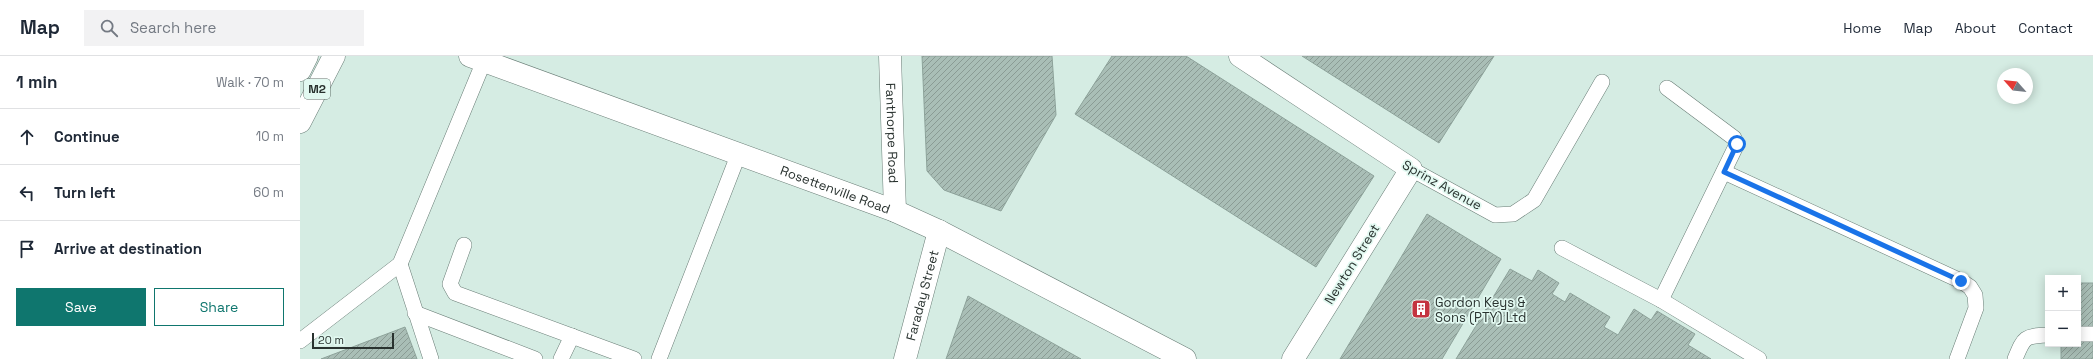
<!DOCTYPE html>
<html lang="en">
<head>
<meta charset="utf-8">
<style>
	body { margin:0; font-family:"Space Grotesk",sans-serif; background:#f2f2f3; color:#1f2937 }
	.controls { position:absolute; right:12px; bottom:12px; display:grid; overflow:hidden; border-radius:0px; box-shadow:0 2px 10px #0003 }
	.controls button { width:36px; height:36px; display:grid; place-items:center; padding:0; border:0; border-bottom:1px solid #e0e1e3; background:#fff; color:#1f2937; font:20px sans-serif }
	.compass { position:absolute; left:1697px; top:12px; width:36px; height:36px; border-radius:50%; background:#fff; box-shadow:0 2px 10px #0003; rotate:297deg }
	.scale { position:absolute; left:12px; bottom:10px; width:82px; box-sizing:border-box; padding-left:4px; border:2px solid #29322f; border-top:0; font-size:11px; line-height:14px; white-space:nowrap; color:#29322f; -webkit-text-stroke:3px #e2f9f1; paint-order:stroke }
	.stop { position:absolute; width:12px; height:12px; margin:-9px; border:3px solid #1a73e8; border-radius:50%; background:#fff }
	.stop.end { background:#1a73e8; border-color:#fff; box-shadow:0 1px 4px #0008 }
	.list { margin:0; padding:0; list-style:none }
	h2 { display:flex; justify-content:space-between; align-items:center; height:52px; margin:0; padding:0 16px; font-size:17px }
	h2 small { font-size:13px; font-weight:400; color:#747a83 }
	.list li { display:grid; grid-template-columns:26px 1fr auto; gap:12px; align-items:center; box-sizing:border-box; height:56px; padding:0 16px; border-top:1px solid #e0e1e3 }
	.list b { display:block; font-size:15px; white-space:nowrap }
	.list em { font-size:13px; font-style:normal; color:#747a83 }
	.actions { display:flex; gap:8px; padding:12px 16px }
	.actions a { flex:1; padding:9px 0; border:1px solid #0f766e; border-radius:0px; text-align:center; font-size:14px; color:#0f766e }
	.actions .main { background:#0f766e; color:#fff }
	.icon { flex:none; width:22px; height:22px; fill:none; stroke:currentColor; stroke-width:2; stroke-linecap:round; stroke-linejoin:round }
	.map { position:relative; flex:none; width:1793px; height:303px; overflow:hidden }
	header { display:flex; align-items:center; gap:24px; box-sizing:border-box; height:56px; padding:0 20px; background:#fff; border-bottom:1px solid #e0e1e3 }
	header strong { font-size:19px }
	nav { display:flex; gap:22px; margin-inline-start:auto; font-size:14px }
	.search { width:280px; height:36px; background:#f2f2f3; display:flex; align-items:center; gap:10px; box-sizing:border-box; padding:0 14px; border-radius:0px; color:#747a83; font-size:15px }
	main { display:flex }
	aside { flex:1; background:#fff }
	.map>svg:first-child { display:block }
	.building { fill:url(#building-hatch); stroke:#8da29a }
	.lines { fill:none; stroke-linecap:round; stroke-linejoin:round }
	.lane-casing { stroke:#697d76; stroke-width:16 }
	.street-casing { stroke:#697d76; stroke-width:23 }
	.secondary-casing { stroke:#697d76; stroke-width:23 }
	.highway-casing { stroke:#697d76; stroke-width:23 }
	.lane { stroke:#fff; stroke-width:15 }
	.street { stroke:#fff; stroke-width:22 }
	.secondary { stroke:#fff; stroke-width:22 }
	.highway { stroke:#fff; stroke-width:22 }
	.route { stroke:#1a73e8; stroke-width:5 }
	.labels { text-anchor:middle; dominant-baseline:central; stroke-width:3.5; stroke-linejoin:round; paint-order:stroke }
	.shield { fill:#e2f9f1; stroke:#606e69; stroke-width:1 }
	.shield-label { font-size:12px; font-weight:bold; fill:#29322f }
	.street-label { font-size:13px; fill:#29322f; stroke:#e2f9f1 }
	.poi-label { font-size:13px; fill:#29322f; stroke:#e2f9f1; text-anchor:start }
</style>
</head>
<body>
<header>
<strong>Map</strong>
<div class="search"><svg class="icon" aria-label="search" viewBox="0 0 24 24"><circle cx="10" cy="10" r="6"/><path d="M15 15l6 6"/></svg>Search here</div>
<nav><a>Home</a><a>Map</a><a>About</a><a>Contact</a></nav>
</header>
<main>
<aside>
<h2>1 min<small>Walk · 70 m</small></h2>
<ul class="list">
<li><svg class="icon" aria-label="ahead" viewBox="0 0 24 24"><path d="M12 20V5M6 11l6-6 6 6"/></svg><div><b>Continue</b></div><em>10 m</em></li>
<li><svg class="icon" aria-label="left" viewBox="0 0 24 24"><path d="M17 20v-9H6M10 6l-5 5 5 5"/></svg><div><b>Turn left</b></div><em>60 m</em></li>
<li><svg class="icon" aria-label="arrive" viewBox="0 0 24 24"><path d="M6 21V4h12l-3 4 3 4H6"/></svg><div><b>Arrive at destination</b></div></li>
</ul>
<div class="actions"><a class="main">Save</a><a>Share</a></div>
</aside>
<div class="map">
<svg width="1793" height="303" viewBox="0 0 1793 303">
	<defs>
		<pattern id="building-hatch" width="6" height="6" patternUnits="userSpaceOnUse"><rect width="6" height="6" fill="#a9beb6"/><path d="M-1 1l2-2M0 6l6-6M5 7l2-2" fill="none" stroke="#8a9b94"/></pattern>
	</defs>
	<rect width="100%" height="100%" fill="#d5ece3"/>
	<g class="building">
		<polygon points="622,0 752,0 756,59 701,155 644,134 627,115"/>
		<polygon points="812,0 886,0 1074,120 1016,211 775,58"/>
		<polygon points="1002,0 1194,0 1139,87"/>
		<polygon points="1127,158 1201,203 1142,303 1040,303"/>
		<polygon points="1210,213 1232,225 1238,214 1259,227 1252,238 1265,246 1270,237 1310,261 1304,271 1318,279 1334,253 1351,264 1357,255 1395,278 1388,289 1411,303 1156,303"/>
		<polygon points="1778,227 1793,227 1793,303 1761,303 1761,288 1778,288"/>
		<polygon points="668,240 781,303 646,303"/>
		<polygon points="105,271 117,303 21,303"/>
	</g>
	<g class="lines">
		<defs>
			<g id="lane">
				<polyline points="1111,113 1195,159 1213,158 1234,144 1302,26"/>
				<polyline points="1424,116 1661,225 1670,231 1675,239 1676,252 1657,303"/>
				<polyline points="164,189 150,228 155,237 334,303"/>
				<polyline points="1262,192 1361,244 1459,303"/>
				<polyline points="100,208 131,303"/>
				<polyline points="1361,244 1437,88 1434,82 1367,32"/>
				<polyline points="115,257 235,303"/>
				<polyline points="1778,278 1793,278"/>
				<polyline points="0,285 100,208 184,5"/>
				<polyline points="261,303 272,280"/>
				<polyline points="359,303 439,97"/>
				<path d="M1715,303c9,-22 9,-23 33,-24"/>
			</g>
			<g id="street">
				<path id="s1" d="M590,0l5,155"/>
				<polyline points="940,0 1111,113 993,303"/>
				<path id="s2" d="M605,303l34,-128"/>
			</g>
			<g id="secondary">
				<path id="s3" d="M170,0l425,155 44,20 246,128"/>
				<polyline points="0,14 7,0"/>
			</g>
			<polyline id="highway" points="0,66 34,0"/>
		</defs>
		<use href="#lane" class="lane-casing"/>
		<use href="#street" class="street-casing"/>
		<use href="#secondary" class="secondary-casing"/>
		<use href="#highway" class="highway-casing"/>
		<use href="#lane" class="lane"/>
		<use href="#street" class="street"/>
		<use href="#secondary" class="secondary"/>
		<use href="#highway" class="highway"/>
	</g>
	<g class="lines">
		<polyline class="route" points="1437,88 1424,116 1661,225"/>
	</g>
	<defs>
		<symbol id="building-square" viewBox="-11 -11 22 22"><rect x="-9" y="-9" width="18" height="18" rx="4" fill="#c43440" stroke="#e2f9f1"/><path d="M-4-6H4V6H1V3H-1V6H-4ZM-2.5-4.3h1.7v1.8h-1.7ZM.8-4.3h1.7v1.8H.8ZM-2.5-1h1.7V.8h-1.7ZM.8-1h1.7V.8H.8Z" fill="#fff"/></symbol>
	</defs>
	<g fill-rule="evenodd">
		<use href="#building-square" x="1110" y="242" width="22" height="22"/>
	</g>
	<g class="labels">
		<rect class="shield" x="4" y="23" width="26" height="20" rx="3"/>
		<g class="shield-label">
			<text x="17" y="33">M2</text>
		</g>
		<g class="street-label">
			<text stroke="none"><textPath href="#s1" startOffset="77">Fanthorpe Road</textPath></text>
			<text transform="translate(1142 129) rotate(29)">Sprinz Avenue</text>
			<text stroke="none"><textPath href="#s3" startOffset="389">Rosettenville Road</textPath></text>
			<text transform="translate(1052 208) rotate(-58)">Newton Street</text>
			<text stroke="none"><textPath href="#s2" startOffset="66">Faraday Street</textPath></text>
		</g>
		<g class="poi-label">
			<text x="1135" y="246">Gordon Keys &amp;<tspan x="1135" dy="15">Sons (PTY) Ltd</tspan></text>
		</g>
	</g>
</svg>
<div class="controls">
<button>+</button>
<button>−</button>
</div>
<svg class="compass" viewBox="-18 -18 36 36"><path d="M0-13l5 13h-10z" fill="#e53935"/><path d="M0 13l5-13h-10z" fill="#747a83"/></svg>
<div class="scale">20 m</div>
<div class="stop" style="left:1437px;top:88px"></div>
<div class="stop end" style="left:1661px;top:225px"></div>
</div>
</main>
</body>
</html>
